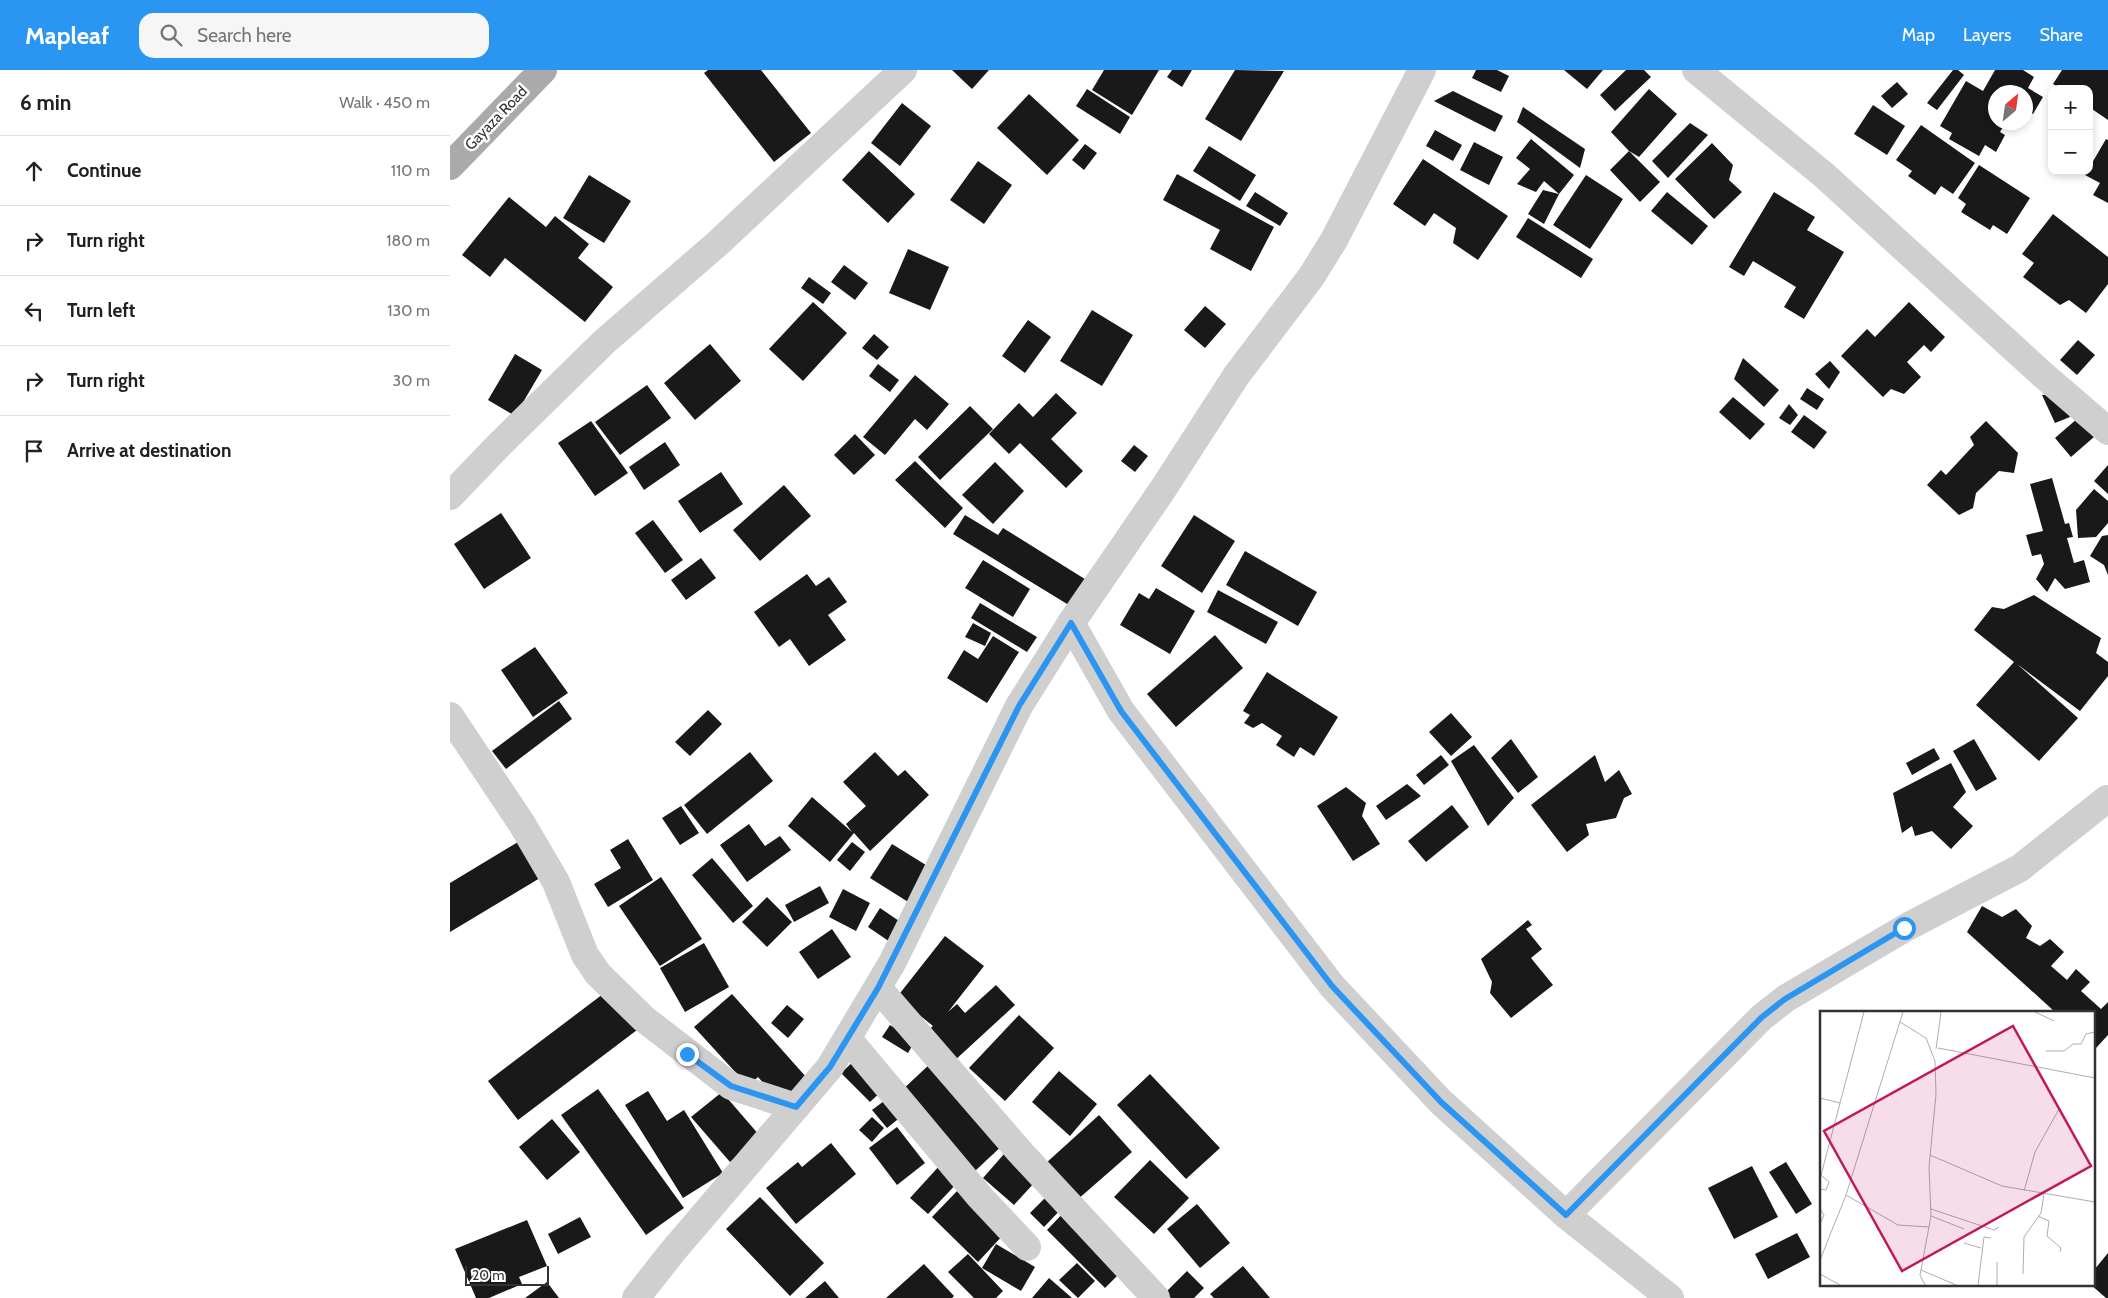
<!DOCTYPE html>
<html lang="en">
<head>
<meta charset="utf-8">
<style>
	body { margin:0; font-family:Cabin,sans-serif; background:#f6f6f6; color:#202124 }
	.controls { position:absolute; right:15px; top:15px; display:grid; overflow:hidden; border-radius:10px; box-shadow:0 2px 8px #0003 }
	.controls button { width:45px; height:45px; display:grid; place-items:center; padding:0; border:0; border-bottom:1px solid #e0e0e0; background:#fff; color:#202124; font:25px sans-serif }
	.compass { position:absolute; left:1538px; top:15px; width:45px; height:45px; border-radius:50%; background:#fff; box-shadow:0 2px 8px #0003; rotate:29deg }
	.scale { position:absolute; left:15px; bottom:12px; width:84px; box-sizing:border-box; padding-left:5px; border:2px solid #323232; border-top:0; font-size:14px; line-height:18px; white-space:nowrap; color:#323232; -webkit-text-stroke:4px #fff; paint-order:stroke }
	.stop { position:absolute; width:15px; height:15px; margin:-11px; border:4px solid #2b95f2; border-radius:50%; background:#fff }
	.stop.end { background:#2b95f2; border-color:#fff; box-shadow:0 1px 5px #0008 }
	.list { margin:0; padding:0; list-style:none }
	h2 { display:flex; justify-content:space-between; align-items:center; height:65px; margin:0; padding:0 20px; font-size:21px }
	h2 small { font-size:16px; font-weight:400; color:#757577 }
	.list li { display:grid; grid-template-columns:32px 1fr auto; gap:15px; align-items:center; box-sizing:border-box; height:70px; padding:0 20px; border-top:1px solid #e0e0e0 }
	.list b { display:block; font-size:19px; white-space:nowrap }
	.list em { font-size:16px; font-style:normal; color:#757577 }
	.icon { flex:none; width:28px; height:28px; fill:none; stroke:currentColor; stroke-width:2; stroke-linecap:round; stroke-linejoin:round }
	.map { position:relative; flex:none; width:1658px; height:1228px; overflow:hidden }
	header { display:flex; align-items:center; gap:30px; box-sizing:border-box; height:70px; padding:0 25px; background:#2b95f2; color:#fff }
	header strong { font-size:24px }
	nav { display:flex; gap:28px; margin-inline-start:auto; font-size:18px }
	.search { width:350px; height:45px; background:#f6f6f6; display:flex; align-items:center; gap:12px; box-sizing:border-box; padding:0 18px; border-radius:15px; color:#757577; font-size:19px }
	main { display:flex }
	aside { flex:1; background:#fff }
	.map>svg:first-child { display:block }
	.building { fill:#191919 }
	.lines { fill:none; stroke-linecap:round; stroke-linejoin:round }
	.minor { stroke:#cfcfcf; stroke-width:28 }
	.major { stroke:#aaa; stroke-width:28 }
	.route { stroke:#2b95f2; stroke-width:6 }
	.labels { text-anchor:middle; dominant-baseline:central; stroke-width:5; stroke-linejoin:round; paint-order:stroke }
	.street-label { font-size:15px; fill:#323232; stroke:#fff }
	.inset-road { fill:none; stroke:#adadad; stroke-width:1 }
	.view { fill:#c2185b; fill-opacity:0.15; stroke:#c2185b; stroke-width:2.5 }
	.inset-edge { fill:none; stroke:#323232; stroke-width:2.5 }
</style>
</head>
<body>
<header>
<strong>Mapleaf</strong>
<div class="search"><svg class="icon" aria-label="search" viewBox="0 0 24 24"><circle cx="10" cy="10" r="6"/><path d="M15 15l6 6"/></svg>Search here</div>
<nav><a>Map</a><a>Layers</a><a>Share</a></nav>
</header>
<main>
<aside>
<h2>6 min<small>Walk · 450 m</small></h2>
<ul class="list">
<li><svg class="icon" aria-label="ahead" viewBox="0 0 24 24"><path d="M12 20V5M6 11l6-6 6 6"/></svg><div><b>Continue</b></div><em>110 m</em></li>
<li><svg class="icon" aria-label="right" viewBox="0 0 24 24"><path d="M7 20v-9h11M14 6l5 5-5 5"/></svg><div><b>Turn right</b></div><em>180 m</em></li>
<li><svg class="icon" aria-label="left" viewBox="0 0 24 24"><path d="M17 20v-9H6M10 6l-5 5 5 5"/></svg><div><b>Turn left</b></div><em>130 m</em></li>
<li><svg class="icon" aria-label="right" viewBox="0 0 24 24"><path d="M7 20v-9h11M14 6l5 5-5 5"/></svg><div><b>Turn right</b></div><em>30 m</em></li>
<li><svg class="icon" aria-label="arrive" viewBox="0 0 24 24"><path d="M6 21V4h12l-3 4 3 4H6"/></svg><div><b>Arrive at destination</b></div></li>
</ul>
</aside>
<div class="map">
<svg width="1658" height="1228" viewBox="0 0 1658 1228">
	<rect width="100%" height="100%" fill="#fff"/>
	<g class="building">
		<polygon points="258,0 311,0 361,63 324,92 254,3"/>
		<polygon points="502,0 539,0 522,19"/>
		<polygon points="654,0 709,0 682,45 642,20"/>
		<polygon points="722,0 742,0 732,17 717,7"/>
		<polygon points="785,0 834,1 791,71 755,49"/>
		<polygon points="1026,0 1047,0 1059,6 1051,22 1022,8"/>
		<polygon points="1114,0 1153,0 1137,19"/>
		<polygon points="1176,0 1194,0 1201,7 1165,41 1150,25"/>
		<polygon points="1503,0 1508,0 1514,5 1487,40 1477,33"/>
		<polygon points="1545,0 1573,0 1584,7 1578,18 1593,27 1583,44 1576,40 1576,22 1546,22 1546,52 1556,52 1550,62 1555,65 1546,82 1535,75 1529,86 1499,69 1502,63 1490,56 1516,11 1533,21"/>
		<polygon points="1612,0 1658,0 1658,50 1639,37 1639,19 1611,19 1603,14"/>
		<polygon points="1447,12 1458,24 1442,38 1431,26"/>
		<polygon points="637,19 680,47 670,64 626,36"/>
		<polygon points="1199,19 1227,44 1189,87 1179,81 1161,62"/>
		<polygon points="1003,21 1053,46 1045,62 984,31"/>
		<polygon points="579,24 629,70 597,105 547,58"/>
		<polygon points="452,33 481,56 450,96 421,73"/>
		<polygon points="1423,35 1455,56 1437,85 1404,64"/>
		<polygon points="1073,37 1135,79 1130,98 1067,52"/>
		<polygon points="1240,53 1258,65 1218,108 1202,91"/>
		<polygon points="1471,55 1525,93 1503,124 1491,116 1485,125 1458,106 1462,101 1446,90"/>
		<polygon points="985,60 1012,75 1003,91 976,76"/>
		<polygon points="1081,69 1124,105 1109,124 1094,111 1086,122 1067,114 1080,99 1066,88"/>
		<polygon points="1656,69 1658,70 1658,133 1643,125 1650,113 1635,105"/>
		<polygon points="1024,72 1053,87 1039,115 1010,100"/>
		<polygon points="1262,73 1283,95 1279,110 1292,122 1264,149 1225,109"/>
		<polygon points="635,74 647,83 634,100 622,90"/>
		<polygon points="759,76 806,105 790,131 743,101"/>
		<polygon points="419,81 465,124 438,153 392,110"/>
		<polygon points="1179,81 1210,112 1190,132 1160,100"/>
		<polygon points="973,89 1058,146 1028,190 1003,173 1006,158 984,143 975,156 943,134"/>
		<polygon points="528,91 562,115 534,154 500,130"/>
		<polygon points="1529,95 1580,128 1557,164 1543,155 1540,160 1511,142 1516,134 1508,128"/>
		<polygon points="727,104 824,157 801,201 760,179 770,160 713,130"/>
		<polygon points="139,105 181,131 154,173 113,148"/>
		<polygon points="1136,105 1173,129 1140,179 1103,155"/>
		<polygon points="1093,120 1109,124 1094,154 1078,144"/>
		<polygon points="805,122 838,143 830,156 796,136"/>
		<polygon points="1217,122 1258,156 1242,175 1201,141"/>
		<polygon points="1324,122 1365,147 1357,160 1394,182 1354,249 1334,237 1346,217 1303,191 1294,206 1279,197"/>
		<polygon points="59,127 96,157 105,146 139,174 128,188 163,217 135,252 55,188 40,207 12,185"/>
		<polygon points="1603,144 1658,187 1658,214 1636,243 1619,230 1610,235 1573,207 1584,193 1572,184"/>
		<polygon points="1078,148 1143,189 1131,208 1066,167"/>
		<polygon points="458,179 499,197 480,240 439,223"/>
		<polygon points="394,195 418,213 405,230 381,212"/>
		<polygon points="359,207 381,223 373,234 351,218"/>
		<polygon points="363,232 397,263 353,311 319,279"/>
		<polygon points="1459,232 1495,267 1481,282 1474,275 1457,292 1471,307 1454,324 1441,319 1433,327 1391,286 1417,259 1425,267"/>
		<polygon points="755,236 776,254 755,278 734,260"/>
		<polygon points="642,240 683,265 652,316 610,291"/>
		<polygon points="578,250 601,267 575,303 552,286"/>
		<polygon points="424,264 439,277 427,290 412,278"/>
		<polygon points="1628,270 1645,285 1627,305 1610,290"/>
		<polygon points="260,274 291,311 245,350 214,313"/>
		<polygon points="65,284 92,300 65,346 38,330"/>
		<polygon points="1293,288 1329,320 1314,337 1284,309"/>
		<polygon points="1380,291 1390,302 1379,319 1365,304"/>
		<polygon points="428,294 449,310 440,322 419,306"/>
		<polygon points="465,305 499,334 477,360 465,349 435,385 413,367"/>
		<polygon points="197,315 221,348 170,385 145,352"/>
		<polygon points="1357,318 1374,329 1367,340 1350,329"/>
		<polygon points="606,323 627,343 601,369 633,401 616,418 570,373 559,384 539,364 569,333 583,347"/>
		<polygon points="1604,324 1613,332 1620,347 1605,353 1592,325"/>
		<polygon points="1283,327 1315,354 1300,370 1269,342"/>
		<polygon points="1339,334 1348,345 1340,355 1329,348"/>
		<polygon points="520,336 543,359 490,410 468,387"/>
		<polygon points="1354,345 1377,362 1364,379 1341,362"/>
		<polygon points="1628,348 1644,367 1621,387 1605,368"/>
		<polygon points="141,351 178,403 145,426 108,373"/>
		<polygon points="1536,351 1568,383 1564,403 1549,401 1526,423 1523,438 1509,445 1477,415 1491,400 1496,405 1524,375 1520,367"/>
		<polygon points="405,364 425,385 404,405 384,385"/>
		<polygon points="215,372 230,395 194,420 179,397"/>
		<polygon points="684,375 698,386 685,402 671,391"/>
		<polygon points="465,391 513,438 495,458 445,410"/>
		<polygon points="545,392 574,421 543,454 512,425"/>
		<polygon points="1658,395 1658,424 1644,411"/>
		<polygon points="271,402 293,434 250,463 228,431"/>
		<polygon points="1602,408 1615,454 1619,453 1623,467 1617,468 1624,493 1634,490 1640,512 1615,519 1605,508 1597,522 1586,509 1594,494 1591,484 1582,486 1576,465 1593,461 1580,414"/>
		<polygon points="334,415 361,446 310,491 283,460"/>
		<polygon points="1644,419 1658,431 1658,453 1646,467 1628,468 1626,440"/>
		<polygon points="51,443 81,488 34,519 4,474"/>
		<polygon points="515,445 548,465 553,458 638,511 622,537 503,464"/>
		<polygon points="744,445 785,471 752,523 711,496"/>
		<polygon points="203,450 233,490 215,503 185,463"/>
		<polygon points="1658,465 1658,505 1654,495 1640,486 1652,466"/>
		<polygon points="795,481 867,522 848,556 776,515"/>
		<polygon points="251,488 266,508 236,530 221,510"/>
		<polygon points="533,490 580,519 563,547 515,518"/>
		<polygon points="357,504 366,516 379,507 397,532 378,545 396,570 359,596 340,569 329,577 304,542"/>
		<polygon points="706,518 745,541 720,584 670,555 689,523 699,529"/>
		<polygon points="768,520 828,552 816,574 757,542"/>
		<polygon points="1584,525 1651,568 1646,583 1658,592 1658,606 1630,641 1567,594 1628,648 1589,691 1526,635 1564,592 1524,560 1542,537 1554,539"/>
		<polygon points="530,533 587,567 577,582 521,548"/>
		<polygon points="523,553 541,563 535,576 515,567"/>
		<polygon points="765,565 793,598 726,657 697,624"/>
		<polygon points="543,566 569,582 537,633 497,608 514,580 528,589"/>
		<polygon points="85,577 118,623 83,647 51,600"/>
		<polygon points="817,602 888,647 864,686 850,677 844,687 826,675 832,666 812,653 803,658 794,653 800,645 793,641"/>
		<polygon points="109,631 122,649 56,699 42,681"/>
		<polygon points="258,640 272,654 240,686 225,672"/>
		<polygon points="1001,643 1022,667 1001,686 979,662"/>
		<polygon points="1061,669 1088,707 1068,723 1041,688"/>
		<polygon points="1524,669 1547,709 1526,721 1503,681"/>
		<polygon points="1024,675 1064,728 1038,756 1001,691"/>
		<polygon points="1484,678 1490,689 1462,705 1456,693"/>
		<polygon points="300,682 323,711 257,764 234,735"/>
		<polygon points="425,682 448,706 455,700 479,725 420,781 404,763 380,792 338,756 362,727 402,762 396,754 416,736 393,712"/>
		<polygon points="991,685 999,695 974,715 966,705"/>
		<polygon points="1145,685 1155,712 1169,700 1182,724 1174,728 1166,748 1136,754 1139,765 1117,782 1081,735"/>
		<polygon points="1501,693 1516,722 1503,737 1523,756 1501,779 1482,761 1465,766 1462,756 1452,763 1443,723"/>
		<polygon points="957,714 971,726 936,750 926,736"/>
		<polygon points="896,717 916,733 912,746 930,774 903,791 867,736"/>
		<polygon points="1002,735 1019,757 976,792 958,771"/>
		<polygon points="231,736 249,763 230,775 212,748"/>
		<polygon points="299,754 315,776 330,766 341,780 297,812 270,775"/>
		<polygon points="73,769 95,805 0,862 0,813"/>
		<polygon points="178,769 203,810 158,837 144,814 171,798 160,780"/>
		<polygon points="402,772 415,782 400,801 387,790"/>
		<polygon points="442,774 484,800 463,835 420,808"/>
		<polygon points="262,788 303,836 283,853 242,805"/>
		<polygon points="211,807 252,869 210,896 169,836"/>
		<polygon points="370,816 379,833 344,852 335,835"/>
		<polygon points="393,819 420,833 406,861 379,847"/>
		<polygon points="317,827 342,852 317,877 292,852"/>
		<polygon points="1532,836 1552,847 1566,839 1582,856 1576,868 1590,876 1600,869 1614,882 1601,896 1617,910 1626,899 1640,912 1631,921 1651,939 1658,932 1658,965 1646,978 1644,942 1605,942 1517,862"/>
		<polygon points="430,838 455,855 443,874 418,857"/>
		<polygon points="1078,850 1082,855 1076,859 1092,879 1081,888 1103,915 1061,948 1040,923 1042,912 1031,889"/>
		<polygon points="382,859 401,887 368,909 349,882"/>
		<polygon points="495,866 534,896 498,942 507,934 515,943 546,915 565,935 503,992 476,962 483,956 447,927"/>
		<polygon points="254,873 279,917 235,942 210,898"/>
		<polygon points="157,921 187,960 68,1050 38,1011"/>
		<polygon points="282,924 357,1008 330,1032 308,1007 298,1016 244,957"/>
		<polygon points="337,935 354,949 338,968 321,953"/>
		<polygon points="569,945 604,978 555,1031 519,998"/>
		<polygon points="440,955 465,971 458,983 432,967"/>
		<polygon points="406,989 435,1018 420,1032 391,1003"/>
		<polygon points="481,993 556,1072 525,1101 450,1022"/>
		<polygon points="609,1001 647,1034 620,1066 582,1032"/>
		<polygon points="700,1004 770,1078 736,1109 667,1035"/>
		<polygon points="148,1019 234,1138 196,1165 111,1045"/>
		<polygon points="198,1021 217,1051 234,1040 273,1103 233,1128 175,1035"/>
		<polygon points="272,1022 310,1066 280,1092 241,1047"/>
		<polygon points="438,1028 452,1046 437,1058 422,1040"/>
		<polygon points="649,1045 682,1082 627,1130 595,1094"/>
		<polygon points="422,1047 434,1058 422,1072 409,1060"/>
		<polygon points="102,1049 130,1082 97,1110 69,1077"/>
		<polygon points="447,1057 475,1093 447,1115 419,1078"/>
		<polygon points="381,1073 406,1104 346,1154 316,1118 348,1092 352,1097"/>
		<polygon points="554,1084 585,1112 564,1135 533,1108"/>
		<polygon points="700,1090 739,1128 704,1164 664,1127"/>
		<polygon points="1336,1092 1362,1134 1346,1144 1319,1102"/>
		<polygon points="491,1094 509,1111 478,1144 460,1128"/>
		<polygon points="1302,1096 1328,1147 1284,1169 1258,1118"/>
		<polygon points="509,1119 555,1163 528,1192 482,1147"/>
		<polygon points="602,1121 616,1134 594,1157 580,1143"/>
		<polygon points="310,1127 374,1193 340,1226 276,1159"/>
		<polygon points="747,1134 780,1173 750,1198 717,1159"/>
		<polygon points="617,1139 676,1197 655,1218 597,1160"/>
		<polygon points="130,1147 141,1167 108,1184 98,1164"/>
		<polygon points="77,1150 97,1196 69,1207 72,1214 39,1228 26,1228 5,1179"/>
		<polygon points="1347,1163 1360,1187 1318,1209 1305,1184"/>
		<polygon points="546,1174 585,1197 571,1221 532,1198"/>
		<polygon points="1658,1183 1658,1228 1656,1228 1640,1214 1644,1214 1644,1200"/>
		<polygon points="518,1184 553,1221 546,1228 524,1228 498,1202"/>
		<polygon points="627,1193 645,1211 628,1228 609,1210"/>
		<polygon points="474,1194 504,1226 502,1228 436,1228"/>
		<polygon points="793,1196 820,1228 764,1228 760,1224"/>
		<polygon points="737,1201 754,1218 744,1228 721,1228 715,1223"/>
		<polygon points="599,1208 622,1228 582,1228"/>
		<polygon points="375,1211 389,1228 355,1228"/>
		<polygon points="97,1212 109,1228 75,1228"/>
	</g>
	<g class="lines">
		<g class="minor">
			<polyline points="1246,0 1375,106 1592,304 1658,361"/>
			<polyline points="0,426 48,376 154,272 268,173 453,0"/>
			<polyline points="621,553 671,641 882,916 991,1032 1116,1145 1220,1228"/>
			<polyline points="0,646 72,754 106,812 135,885 148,904 194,949 281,1016 346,1037"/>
			<polyline points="428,918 570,1082 706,1228"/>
			<polyline points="398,969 530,1127 577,1177"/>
			<polyline points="1116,1145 1312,947 1335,929 1455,858 1570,798 1657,729"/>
			<polyline points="186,1228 223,1181 380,997 442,893 569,636 621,553 713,419 786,306 861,207 884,170 972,0"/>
		</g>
		<polyline class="major" points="0,96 93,0"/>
	</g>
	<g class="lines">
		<polyline class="route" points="237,984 281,1016 346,1037 380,997 428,918 569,636 621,553 671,641 882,916 991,1032 1116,1145 1312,947 1335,929 1454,858"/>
	</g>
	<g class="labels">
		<g class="street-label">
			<text transform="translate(46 48) rotate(-46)">Gayaza Road</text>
		</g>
	</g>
	<g transform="translate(1370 941)">
		<rect width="275" height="275" fill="#fff"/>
		<path class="inset-road" d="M215,1l19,9M80,11l26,16 9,23 1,33 -7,73 2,49 -11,59 5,10M118,37l157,30M116,38l5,-37M226,40h18l9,-7h8l5,-10 9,-2M0,87l20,5M110,144l72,31 93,16M0,168l44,-167M0,178l6,1 3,-8 -8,-7M204,180l11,-39 24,-43M26,184l52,30 31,2M0,198l4,6 -4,9M111,198l63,21 5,-3M111,205l33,13M218,205l11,5 -2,15 14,12 -1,4M144,232l17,5M0,249l26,-65 57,-183M101,259l35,15M0,263l20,11M203,263l1,-37 17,-24 3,-19M158,274l6,-48 7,1M177,274v-23"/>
		<path class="view" d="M193,15l78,140 -189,105 -78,-140z"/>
		<rect width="275" height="275" class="inset-edge"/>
	</g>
</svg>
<div class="controls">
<button>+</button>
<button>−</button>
</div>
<svg class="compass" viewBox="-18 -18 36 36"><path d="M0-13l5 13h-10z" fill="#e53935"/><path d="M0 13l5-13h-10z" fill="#757577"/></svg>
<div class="scale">20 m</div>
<div class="stop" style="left:1454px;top:858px"></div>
<div class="stop end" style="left:237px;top:984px"></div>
</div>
</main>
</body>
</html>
